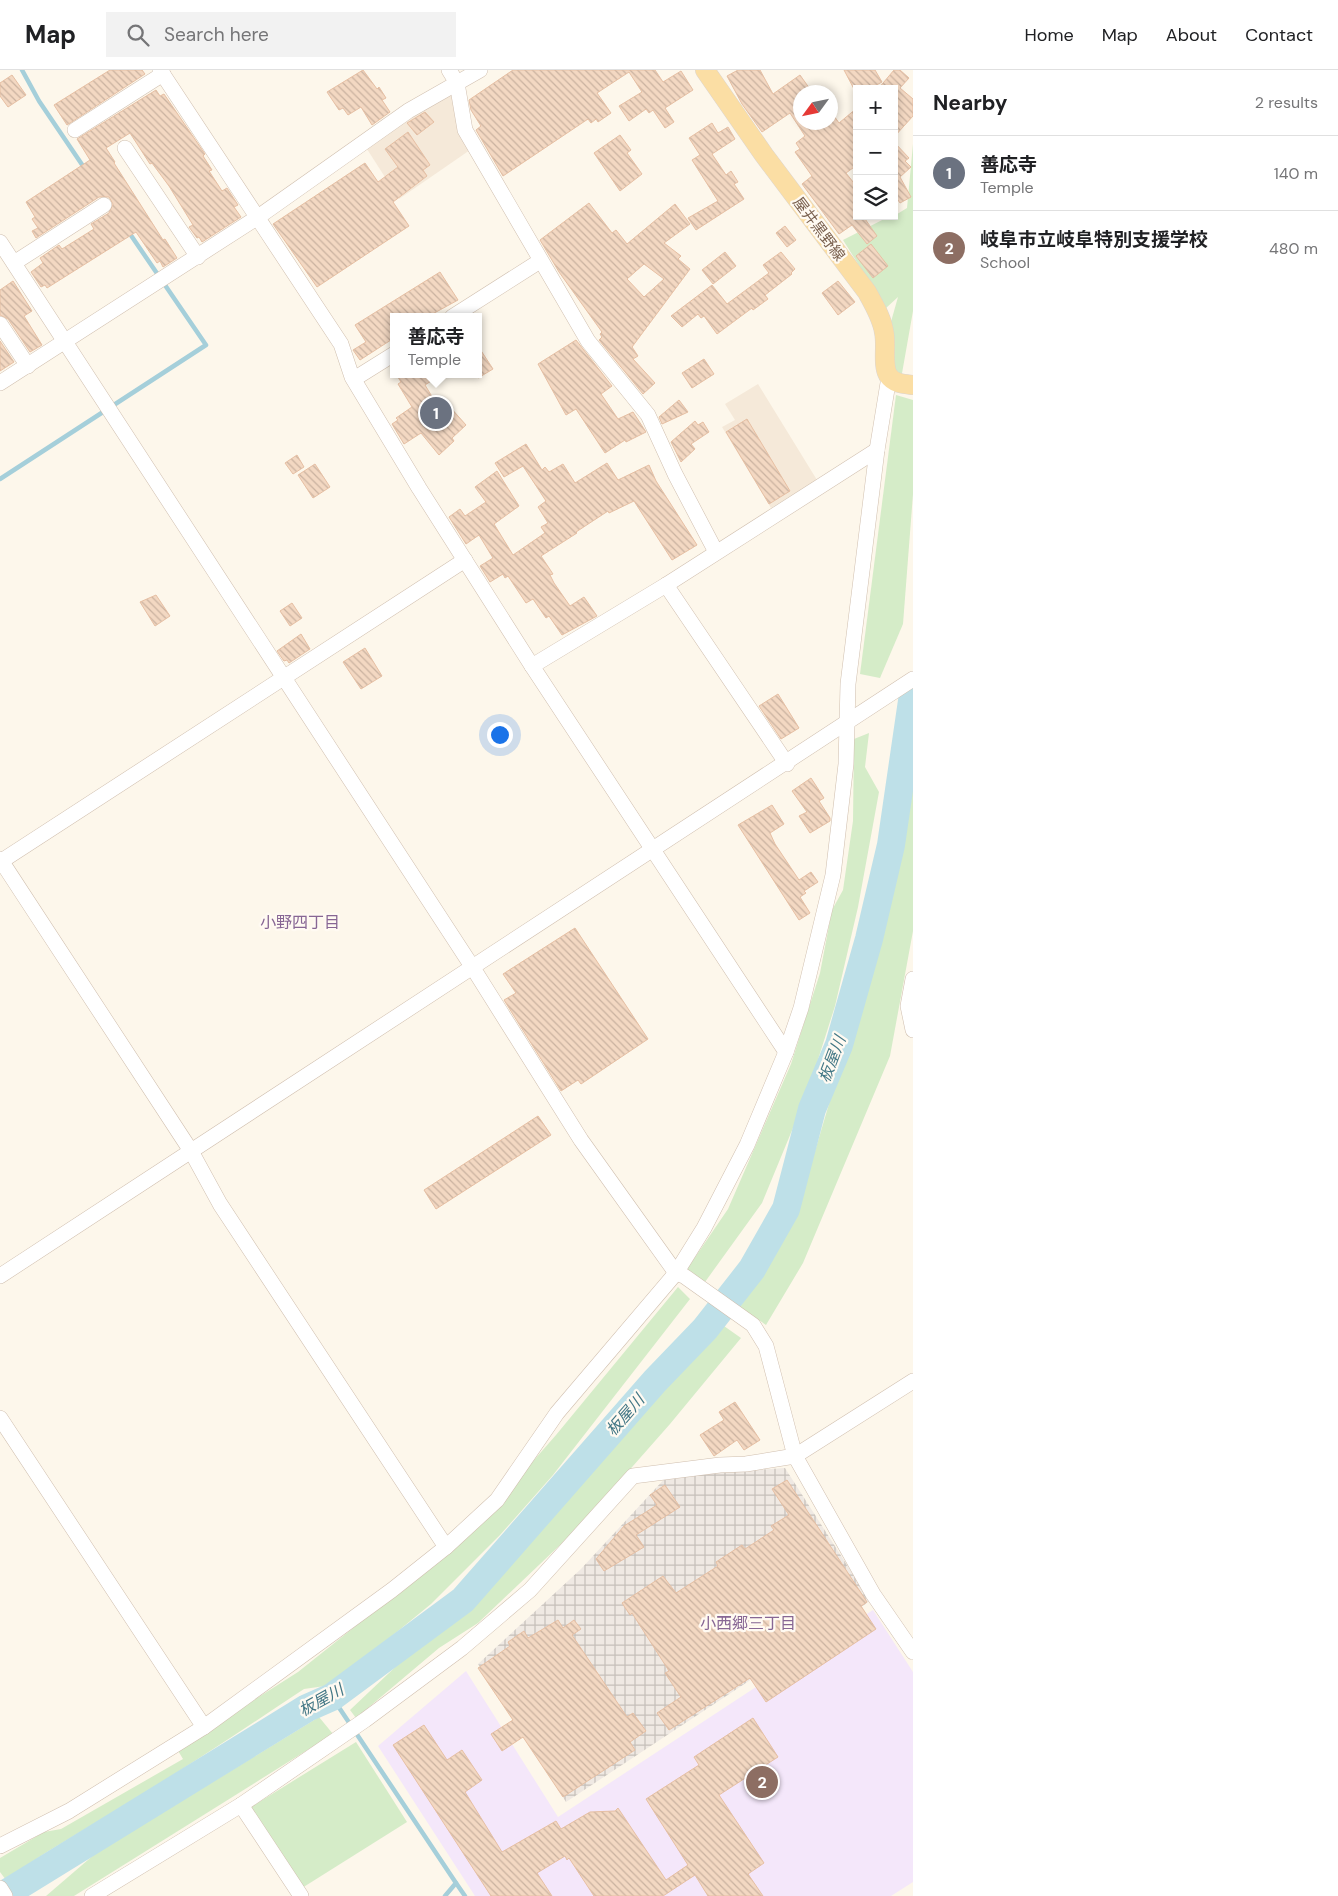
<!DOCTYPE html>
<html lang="en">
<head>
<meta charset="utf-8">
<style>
	body { margin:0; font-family:"DM Sans","Noto Sans JP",sans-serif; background:#f2f2f2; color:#202124 }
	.controls { position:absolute; right:15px; top:15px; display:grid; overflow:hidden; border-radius:0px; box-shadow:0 2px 8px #0003 }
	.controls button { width:45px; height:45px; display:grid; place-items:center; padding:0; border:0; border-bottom:1px solid #e0e0e0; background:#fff; color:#202124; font:25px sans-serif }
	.compass { position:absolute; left:793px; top:15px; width:45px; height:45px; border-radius:50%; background:#fff; box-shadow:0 2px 8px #0003; rotate:237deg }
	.you { position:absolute; left:499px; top:664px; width:18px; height:18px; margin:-12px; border:4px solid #fff; border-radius:50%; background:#1a73e8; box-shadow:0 0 0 8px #1a73e833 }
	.badge { display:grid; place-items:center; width:32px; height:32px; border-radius:50%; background:#d93025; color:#fff; font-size:16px; font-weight:700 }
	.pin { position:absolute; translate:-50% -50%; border:2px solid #fff; box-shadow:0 1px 5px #0006 }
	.popup { position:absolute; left:390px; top:243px; width:92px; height:65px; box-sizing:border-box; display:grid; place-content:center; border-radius:0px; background:#fff; filter:drop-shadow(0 1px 4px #0005); font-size:16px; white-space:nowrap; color:#757577 }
	.popup b { font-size:19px; color:#202124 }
	.popup::after { content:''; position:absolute; left:50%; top:100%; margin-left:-10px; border:10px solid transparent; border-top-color:#fff }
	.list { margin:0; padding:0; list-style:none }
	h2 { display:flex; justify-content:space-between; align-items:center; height:65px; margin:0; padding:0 20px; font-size:21px }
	h2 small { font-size:16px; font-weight:400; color:#757577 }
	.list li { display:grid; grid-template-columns:32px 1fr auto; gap:15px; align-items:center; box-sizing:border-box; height:75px; padding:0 20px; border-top:1px solid #e0e0e0 }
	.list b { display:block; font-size:19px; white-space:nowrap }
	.list p { margin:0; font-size:16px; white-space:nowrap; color:#757577 }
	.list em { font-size:16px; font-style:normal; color:#757577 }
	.icon { flex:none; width:28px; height:28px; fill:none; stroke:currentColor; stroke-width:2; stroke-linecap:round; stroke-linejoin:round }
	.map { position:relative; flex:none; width:913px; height:1826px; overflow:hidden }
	header { display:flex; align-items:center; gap:30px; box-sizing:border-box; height:70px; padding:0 25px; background:#fff; border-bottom:1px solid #e0e0e0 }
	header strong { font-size:24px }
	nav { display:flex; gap:28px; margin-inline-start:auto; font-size:18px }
	.search { width:350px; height:45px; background:#f2f2f2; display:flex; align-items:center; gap:12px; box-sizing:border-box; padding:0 18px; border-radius:0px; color:#757577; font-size:19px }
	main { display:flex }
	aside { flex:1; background:#fff }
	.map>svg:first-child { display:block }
	.residential { fill:#f5e9d9 }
	.industrial { fill:url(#industrial-grid) }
	.education { fill:#f4e7fa }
	.grass { fill:#d5ecc8 }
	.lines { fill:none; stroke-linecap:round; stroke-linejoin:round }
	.stream { stroke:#a5cfda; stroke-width:4.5 }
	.river { stroke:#bee0e8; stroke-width:28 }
	.building { fill:url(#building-back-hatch); stroke:#e6bfa3; fill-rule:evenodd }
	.minor-casing { stroke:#d0bfaf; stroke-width:16 }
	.major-casing { stroke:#dcd5d1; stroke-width:20 }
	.minor { stroke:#fff; stroke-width:15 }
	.major { stroke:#fbdea4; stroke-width:19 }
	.labels { text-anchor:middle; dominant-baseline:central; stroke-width:4.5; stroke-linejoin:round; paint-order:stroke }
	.street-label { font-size:15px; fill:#795f4d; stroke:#fffaf2 }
	.neighbourhood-label { font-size:16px; fill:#876694; stroke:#fffaf2 }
	.water-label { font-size:16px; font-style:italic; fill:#437785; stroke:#fffaf2 }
</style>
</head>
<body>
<header>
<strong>Map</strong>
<div class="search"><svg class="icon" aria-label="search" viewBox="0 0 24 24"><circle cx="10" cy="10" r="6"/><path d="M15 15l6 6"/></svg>Search here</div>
<nav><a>Home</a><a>Map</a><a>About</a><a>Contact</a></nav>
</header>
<main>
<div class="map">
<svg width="913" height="1826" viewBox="0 0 913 1826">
	<defs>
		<pattern id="industrial-grid" width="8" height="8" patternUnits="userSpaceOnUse" patternTransform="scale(1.25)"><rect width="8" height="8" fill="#efe9e3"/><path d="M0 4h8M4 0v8" fill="none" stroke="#c6c0ba"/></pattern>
		<pattern id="building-back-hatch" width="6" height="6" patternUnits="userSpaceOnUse" patternTransform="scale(1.25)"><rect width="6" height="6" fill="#f3d8c2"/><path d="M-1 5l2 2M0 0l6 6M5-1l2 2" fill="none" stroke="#cab2a0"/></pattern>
	</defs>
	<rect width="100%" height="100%" fill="#fdf7eb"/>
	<g class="residential">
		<polygon points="447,23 454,26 470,80 399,129 367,79"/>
		<polygon points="758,314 817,410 771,438 722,357 735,350 725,334"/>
	</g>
	<polygon class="industrial" points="785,1398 870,1531 566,1732 478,1594 581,1499 668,1405"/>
	<polygon class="education" points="873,1540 913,1602 913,1812 891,1826 475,1826 378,1676 466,1601 558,1747"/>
	<g class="grass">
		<polygon points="913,74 913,241 901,309 883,280 898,227 886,238 843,170 890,146 894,146 907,138"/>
		<polygon points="896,325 913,330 913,424 903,554 880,608 860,604"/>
		<polygon points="869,663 865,697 879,722 858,837 835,936 807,1024 762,1133 705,1212 687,1199 728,1139 791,994 820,903 832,840 843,820 853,751 854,669"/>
		<polygon points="913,712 913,861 890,986 803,1193 766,1255 740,1237 788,1159 807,1108 837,1007 860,938"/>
		<path d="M678,1217l12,12 -137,176 -53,60 -69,69 -99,81 -28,4c-59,39 -118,79 -179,116 -40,25 -82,47 -119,75l-6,-8v-14l44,-26 17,-3 122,-70 -6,-10 121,-77 79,-63 107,-92 72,-82z"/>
		<polygon points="724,1256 741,1268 670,1354 581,1455 478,1553 439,1578 356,1648 350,1640 544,1456 619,1363"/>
		<polygon points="319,1647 333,1664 74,1826 46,1826 96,1783"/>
		<polygon points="356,1672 407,1752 302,1818 251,1737"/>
	</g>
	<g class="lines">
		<g class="stream">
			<polyline points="22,0 39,31 85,99"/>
			<polyline points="0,409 206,275 128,161"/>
			<polyline points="332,1627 456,1813 445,1826"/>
			<polyline points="456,1813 465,1826"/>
		</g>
		<polyline class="river" points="2,1826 307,1638 332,1627 463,1530 655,1311 705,1259 752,1199 786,1139 812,1039 839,975 869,869 891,775 913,624"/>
	</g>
	<g class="building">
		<polygon points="110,0 142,0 145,4 67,55 54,35"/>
		<polygon points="363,0 377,19 379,17 386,28 382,30 390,42 372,55 361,37 348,45 343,38 339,40 327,22"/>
		<polygon points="513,0 655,0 663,12 681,1 693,20 665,38 674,52 665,58 653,40 649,43 646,39 629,51 619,36 642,22 629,2 597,23 611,43 598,52 596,49 591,53 588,49 503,106 476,60 481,56 471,40 469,30"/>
		<polygon points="738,0 760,0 773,24 800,5 812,22 800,22 800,52 830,52 830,40 839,53 857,38 857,95 846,103 857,117 857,146 863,146 877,166 867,174 852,155 839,164 802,114 812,106 795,82 800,79 796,73 805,66 790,43 762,62 742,34 727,6"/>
		<polygon points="844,0 875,0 882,12 869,19 854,19"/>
		<polygon points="894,0 900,0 909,8 900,18 913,29 913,46 894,67 894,19 878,19"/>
		<polygon points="12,5 26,25 8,37 0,26 0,13"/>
		<polygon points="156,20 160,26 164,24 205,84 203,86 212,100 209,101 222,121 227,118 238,135 234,137 241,147 202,172 199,167 197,168 189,157 193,155 169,116 152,93 150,94 130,63 106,78 115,92 114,93 163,170 165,169 177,188 163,197 160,191 157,193 136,162 47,218 45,215 41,217 31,202 43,193 40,188 59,175 62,179 94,159 91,154 109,143 113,134 109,127 99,127 36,168 32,161 38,158 32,149 35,147 26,132 90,90 77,69"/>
		<polygon points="425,42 434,52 417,65 407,53"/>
		<polygon points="712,53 718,63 728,57 735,69 712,84 726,105 731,101 738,112 734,114 744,129 696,160 688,148 718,131 692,90 700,85 689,68"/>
		<polygon points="408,62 430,95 423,100 427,106 393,132 409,156 317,217 273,154 365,93 378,112 398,97 385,79"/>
		<polygon points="620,65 631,80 627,83 642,104 620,121 594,83"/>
		<polygon points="894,72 909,88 905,91 911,97 900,107 911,127 900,133 898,130 894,132"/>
		<path d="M589,133l23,30 4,-3 11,14 48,-40 15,20 -26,19 17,13 -3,3 12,10 -58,78 6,9 -5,3 22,24 -12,11 -44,-54 3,-3 -2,-3 2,-2 -43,-60 -19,-32zM644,194l20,15 -20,18 -17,-18z"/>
		<polygon points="785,156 796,170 787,177 776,163"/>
		<polygon points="871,174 888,196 873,208 856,186"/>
		<polygon points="725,182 736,196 713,214 702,200"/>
		<polygon points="781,182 795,199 791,203 792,204 765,225 768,229 753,240 752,238 717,264 704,246 701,248 698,244 682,257 671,246 712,215 727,234 769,203 763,195"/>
		<polygon points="440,202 458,230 427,247 394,247 394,268 360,290 353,280 366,272 355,255"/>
		<polygon points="13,211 32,241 24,246 42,275 30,282 8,249 0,245 0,220"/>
		<polygon points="838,211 855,232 838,245 822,223"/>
		<polygon points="576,270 612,316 601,324 618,349 633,342 646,362 626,372 625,370 605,383 576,339 566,345 538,294"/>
		<polygon points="0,271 14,292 0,301"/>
		<polygon points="478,276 493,299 478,308"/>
		<polygon points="704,289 714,304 692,318 682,303"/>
		<polygon points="396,304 442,304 425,315 442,343 450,337 466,355 452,368 454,371 439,385 421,363 404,374 392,354 398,350 396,348 412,337 398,314 401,312"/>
		<polygon points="679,330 688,342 662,354 659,347"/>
		<polygon points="747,349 790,421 769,434 726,362"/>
		<polygon points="695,351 698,355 703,352 709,362 691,374 695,379 681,392 671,372"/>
		<polygon points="526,374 542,400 545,397 549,402 563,394 575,413 607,393 618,410 649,395 656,411 697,475 672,490 634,431 609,443 608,441 576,462 577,463 541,486 553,504 550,505 554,513 570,536 584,527 597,546 562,565 549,546 546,548 533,529 526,533 508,506 505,508 503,504 490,512 480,496 493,488 479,465 466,474 449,447 460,439 465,446 486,432 475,417 497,401 519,436 494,454 513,485 545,463 541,457 548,453 538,437 546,431 523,396 504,407 495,393"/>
		<polygon points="297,385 304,397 293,404 285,393"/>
		<polygon points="315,394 330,417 313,428 298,405"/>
		<polygon points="156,525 170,546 155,556 140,532"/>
		<polygon points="292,533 302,548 290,556 280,541"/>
		<polygon points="301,564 310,579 289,593 287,590 284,591 277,581"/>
		<polygon points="365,578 382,606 361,619 343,592"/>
		<polygon points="778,624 799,658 781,669 759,636"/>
		<polygon points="811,708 824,728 819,731 830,748 830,751 810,763 799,746 807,742 792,721"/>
		<polygon points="772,735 784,754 770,763 775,774 799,810 811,802 818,812 804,821 806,823 800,827 810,843 799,850 738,755"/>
		<polygon points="575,858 648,969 581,1014 578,1010 561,1021 504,930 516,923 503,904"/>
		<polygon points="538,1046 551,1065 436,1139 424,1120"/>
		<polygon points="735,1332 760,1370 744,1380 737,1370 714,1386 700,1365 724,1350 719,1342"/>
		<polygon points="787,1410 867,1532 861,1536 876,1559 766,1632 750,1608 669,1660 657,1643 681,1627 665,1603 669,1601 632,1543 630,1545 622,1533 663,1506 676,1523 718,1496 716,1492 742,1475 745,1479 774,1460 771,1456 789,1445 772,1419"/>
		<polygon points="665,1415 680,1437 636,1465 644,1477 604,1501 596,1489 624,1456 657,1435 650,1425"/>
		<polygon points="558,1550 563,1558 574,1550 581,1559 572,1565 627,1647 633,1643 646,1661 630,1672 635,1680 563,1727 523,1667 502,1681 491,1664 513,1650 478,1598 510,1576 508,1572 524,1561 528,1568"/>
		<polygon points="753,1648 778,1687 719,1725 764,1793 748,1804 763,1826 708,1826 695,1805 663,1826 594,1826 569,1788 567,1790 565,1786 537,1803 552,1826 491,1826 393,1675 424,1655 447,1690 462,1680 482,1710 465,1722 502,1782 556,1751 561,1759 590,1742 615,1741 618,1738 666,1810 688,1795 646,1729 699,1695 694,1687"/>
	</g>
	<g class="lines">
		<defs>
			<g id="minor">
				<polyline points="160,0 341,274 352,307 419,418 532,596 786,982"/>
				<polyline points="449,0 457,13 465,60 588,271 648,345 675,404 716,482"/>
				<polyline points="75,60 163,4"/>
				<polyline points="125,78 198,187"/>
				<polyline points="0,172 473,898 581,1070 676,1203 684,1206 753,1255 766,1276 795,1386 873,1524 913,1582"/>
				<polyline points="14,193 104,135"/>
				<polyline points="452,247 540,191"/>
				<polyline points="0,254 28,296"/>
				<polyline points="354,309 394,284"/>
				<polyline points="0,313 258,147 408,41 480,0"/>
				<polyline points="666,515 787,694"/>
				<polyline points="532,596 666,515 877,380"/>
				<polyline points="0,789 191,1081 220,1134 446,1477"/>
				<polyline points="0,792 465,490"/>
				<polyline points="913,909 908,936 913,960"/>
				<polyline points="0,1206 913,609"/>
				<polyline points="0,1348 204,1657"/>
				<polyline points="241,1735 301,1826"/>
				<polyline points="0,1776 69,1741 204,1657 392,1520 446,1477 497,1430 557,1343 676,1203 704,1158 747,1075 786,982 801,938 833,805 846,694 848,614 877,380 889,307"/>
				<polyline points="0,1818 5,1826"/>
				<polyline points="92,1826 241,1735 365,1650 462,1578 530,1520 633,1406 720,1395 746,1394 795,1386 913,1311"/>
			</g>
			<path id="major" d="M705,0l59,85 103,137c7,13 15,26 17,40 3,13 -2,32 4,43 6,9 16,9 25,10"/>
		</defs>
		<use href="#minor" class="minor-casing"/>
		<use href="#major" class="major-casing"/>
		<use href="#minor" class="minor"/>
		<use href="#major" class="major"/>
	</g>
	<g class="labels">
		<g class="street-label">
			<text transform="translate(819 159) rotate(53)">屋井黒野線</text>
		</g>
		<g class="neighbourhood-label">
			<text x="300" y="852">小野四丁目</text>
			<text x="748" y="1553">小西郷三丁目</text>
		</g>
		<g class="water-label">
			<text transform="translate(832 989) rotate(-69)">板屋川</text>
			<text transform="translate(625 1345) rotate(-49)">板屋川</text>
			<text transform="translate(321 1630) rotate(-29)">板屋川</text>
		</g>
	</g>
</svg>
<div class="controls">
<button>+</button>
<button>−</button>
<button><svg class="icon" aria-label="layers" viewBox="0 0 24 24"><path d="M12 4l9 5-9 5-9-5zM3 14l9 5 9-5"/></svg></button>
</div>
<svg class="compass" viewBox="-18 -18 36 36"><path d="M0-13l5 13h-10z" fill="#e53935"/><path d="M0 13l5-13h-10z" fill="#757577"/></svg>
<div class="you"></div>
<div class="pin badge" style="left:436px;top:343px;background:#6b7280">1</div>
<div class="popup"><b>善応寺</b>Temple</div>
<div class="pin badge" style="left:762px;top:1712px;background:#8d6e63">2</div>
</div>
<aside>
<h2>Nearby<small>2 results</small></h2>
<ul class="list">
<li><span class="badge" style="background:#6b7280">1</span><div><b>善応寺</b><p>Temple</p></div><em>140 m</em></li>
<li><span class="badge" style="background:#8d6e63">2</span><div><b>岐阜市立岐阜特別支援学校</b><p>School</p></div><em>480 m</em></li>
</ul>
</aside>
</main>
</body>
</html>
